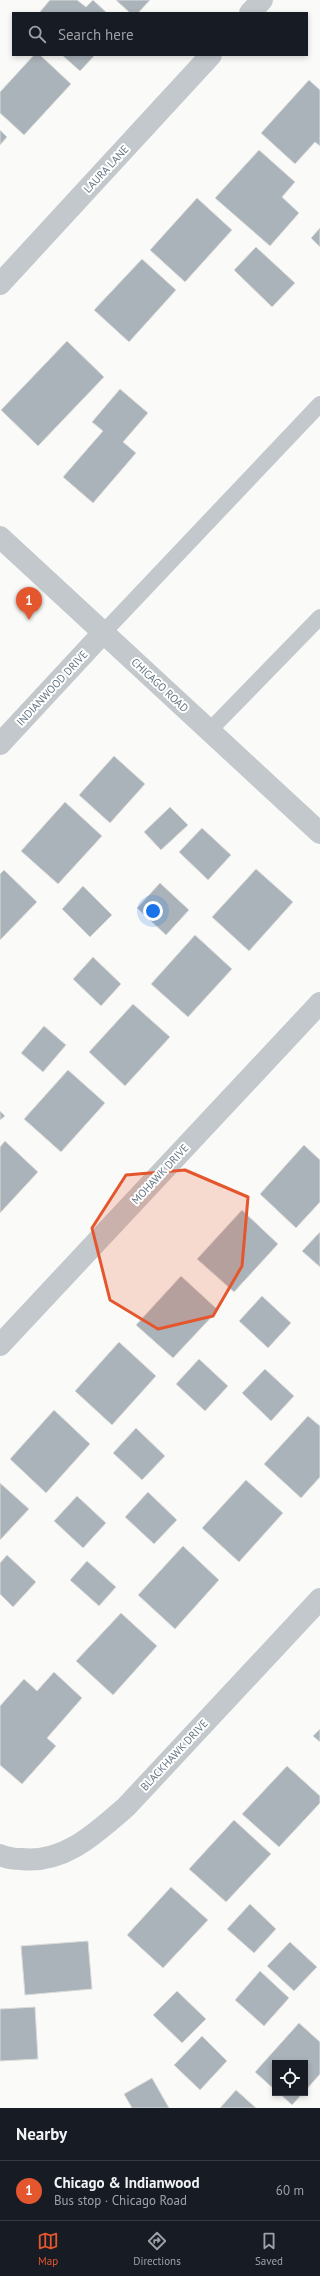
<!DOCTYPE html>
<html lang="en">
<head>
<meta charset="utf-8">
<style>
	body { margin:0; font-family:"PT Sans",sans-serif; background:#242831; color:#f1f3f6 }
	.controls { position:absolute; right:12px; bottom:12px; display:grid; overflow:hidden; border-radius:0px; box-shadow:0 2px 6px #0003 }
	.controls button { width:36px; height:36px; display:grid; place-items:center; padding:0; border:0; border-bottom:1px solid #363941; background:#171b24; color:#f1f3f6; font:20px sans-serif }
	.you { position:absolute; left:153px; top:911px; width:14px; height:14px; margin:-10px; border:3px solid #fff; border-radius:50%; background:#1a73e8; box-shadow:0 0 0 6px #1a73e833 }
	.badge { display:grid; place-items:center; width:26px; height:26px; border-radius:50%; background:#e4572e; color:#fff; font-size:13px; font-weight:700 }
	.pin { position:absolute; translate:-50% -33px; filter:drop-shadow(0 1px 2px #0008) }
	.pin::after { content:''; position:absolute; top:21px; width:14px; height:12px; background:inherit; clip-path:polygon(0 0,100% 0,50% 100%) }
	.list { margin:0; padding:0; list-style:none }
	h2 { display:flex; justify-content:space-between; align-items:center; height:52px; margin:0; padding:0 16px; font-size:17px }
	h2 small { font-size:13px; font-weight:400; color:#9ea1a6 }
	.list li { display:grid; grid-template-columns:26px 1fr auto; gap:12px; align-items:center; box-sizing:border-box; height:60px; padding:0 16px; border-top:1px solid #363941 }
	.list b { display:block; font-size:15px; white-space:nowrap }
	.list p { margin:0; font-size:13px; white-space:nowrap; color:#9ea1a6 }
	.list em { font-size:13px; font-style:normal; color:#9ea1a6 }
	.icon { flex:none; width:22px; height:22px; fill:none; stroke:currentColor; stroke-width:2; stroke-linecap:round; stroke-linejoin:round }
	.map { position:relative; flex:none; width:320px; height:2108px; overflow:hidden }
	.search { position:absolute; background:#171b24; box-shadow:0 2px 6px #0003; left:12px; right:12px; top:12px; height:44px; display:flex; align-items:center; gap:10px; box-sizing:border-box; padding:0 14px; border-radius:0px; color:#9ea1a6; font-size:15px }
	.sheet { height:112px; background:#171b24 }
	nav { display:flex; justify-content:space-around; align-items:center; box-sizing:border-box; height:56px; border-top:1px solid #363941; background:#171b24; font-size:11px; color:#9ea1a6 }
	nav a { display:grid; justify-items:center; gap:2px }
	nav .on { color:#e4572e }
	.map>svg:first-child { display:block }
	.building { fill:#aab3b9; stroke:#dcdcda }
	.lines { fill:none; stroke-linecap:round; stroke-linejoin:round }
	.service { stroke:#c3c8cc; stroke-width:16 }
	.minor { stroke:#c3c8cc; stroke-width:22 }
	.tertiary { stroke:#c3c8cc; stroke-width:22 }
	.marked { fill:#e4572e; fill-opacity:0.2; stroke:#e4572e; stroke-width:3; stroke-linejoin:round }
	.labels { text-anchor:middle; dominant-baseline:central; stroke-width:4; stroke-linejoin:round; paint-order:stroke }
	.street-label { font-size:11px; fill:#657683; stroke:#fff }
</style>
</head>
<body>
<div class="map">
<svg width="320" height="2108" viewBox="0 0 320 2108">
	<rect width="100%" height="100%" fill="#fafaf8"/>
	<g class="building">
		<polygon points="50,0 77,0 86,7 93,0 107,13 39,13"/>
		<polygon points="116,0 150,0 138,13 130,13"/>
		<polygon points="34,55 40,55 71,84 24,135 0,113 0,92"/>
		<polygon points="62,55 95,55 80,71"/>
		<polygon points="309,80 320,90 320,146 315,142 295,164 261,133"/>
		<polygon points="0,130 7,137 0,145"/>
		<polygon points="259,150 295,182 282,197 299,213 270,246 215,198"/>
		<polygon points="197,198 232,230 185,282 150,250"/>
		<polygon points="320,228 320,247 311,238"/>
		<polygon points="256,247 295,283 272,307 234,270"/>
		<polygon points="142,259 176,290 129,342 94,310"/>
		<polygon points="67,341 104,377 38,446 1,410"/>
		<polygon points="120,389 148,413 123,442 136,453 93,503 63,477 103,431 92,422"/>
		<polygon points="114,756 145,784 110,823 79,795"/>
		<polygon points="65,802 102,836 58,884 21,851"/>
		<polygon points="170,807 188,825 161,850 144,832"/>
		<polygon points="202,828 231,855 208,880 179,852"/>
		<polygon points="256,869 293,902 249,951 212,917"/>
		<polygon points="4,870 37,902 0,940 0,874"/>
		<polygon points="160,883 189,910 166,935 137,908"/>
		<polygon points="83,886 112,915 90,937 62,909"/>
		<polygon points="195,935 232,969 188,1017 151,984"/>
		<polygon points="93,957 121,984 101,1006 73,979"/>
		<polygon points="133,1004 170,1037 125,1086 89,1052"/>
		<polygon points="44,1026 66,1045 43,1072 21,1053"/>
		<polygon points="68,1070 105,1103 61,1152 24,1119"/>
		<polygon points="0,1111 5,1116 0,1120"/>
		<polygon points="5,1141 38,1172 0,1213 0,1147"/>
		<polygon points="304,1145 320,1160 320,1202 296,1228 260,1194"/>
		<polygon points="242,1210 278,1244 234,1292 197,1259"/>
		<polygon points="320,1232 320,1267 302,1251"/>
		<polygon points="181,1276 218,1310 173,1358 136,1325"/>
		<polygon points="262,1296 291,1323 268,1348 239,1321"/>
		<polygon points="119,1342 156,1376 112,1425 75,1391"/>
		<polygon points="199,1359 228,1386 205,1411 176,1384"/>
		<polygon points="265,1369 294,1396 271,1421 242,1393"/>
		<polygon points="54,1410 90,1444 46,1493 10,1459"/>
		<polygon points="308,1416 320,1426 320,1477 301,1498 264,1464"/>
		<polygon points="136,1428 165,1456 142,1480 113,1453"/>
		<polygon points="246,1480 283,1513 239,1562 202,1528"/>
		<polygon points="0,1483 29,1509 0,1540"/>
		<polygon points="148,1492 177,1520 154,1544 125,1517"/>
		<polygon points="77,1496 106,1523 83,1548 54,1521"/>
		<polygon points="183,1546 219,1580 175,1629 138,1595"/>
		<polygon points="7,1555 36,1582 13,1607 0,1594 0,1563"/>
		<polygon points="87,1561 116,1587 99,1606 70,1580"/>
		<polygon points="121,1613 157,1646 113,1695 76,1661"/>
		<polygon points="54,1672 82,1698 47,1738 56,1746 22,1784 0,1765 0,1706 24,1679 37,1691"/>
		<polygon points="320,1729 320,1742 313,1736"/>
		<polygon points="287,1766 320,1796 320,1803 279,1847 242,1814"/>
		<polygon points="234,1820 271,1854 226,1902 189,1869"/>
		<polygon points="171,1887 208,1920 163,1968 127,1935"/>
		<polygon points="250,1904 276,1929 254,1953 227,1929"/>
		<polygon points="88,1941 92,1989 25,1995 21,1946"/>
		<polygon points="290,1942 317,1967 294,1991 267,1966"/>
		<polygon points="260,1971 289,1998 264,2026 235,2000"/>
		<polygon points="177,1991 206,2019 182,2043 153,2015"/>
		<polygon points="35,2007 38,2059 0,2061 0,2009"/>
		<polygon points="299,2023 320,2042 320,2074 305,2091 305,2063 275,2063 275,2090 255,2072"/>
		<polygon points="202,2036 227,2061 200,2090 174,2065"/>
		<polygon points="152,2078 169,2108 132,2108 124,2094"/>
		<polygon points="236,2090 256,2108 220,2108"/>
		<polygon points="279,2093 303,2093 292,2105"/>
	</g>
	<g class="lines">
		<g class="service">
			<polyline points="103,633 320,404"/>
			<polyline points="209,731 320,617"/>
		</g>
		<g class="minor">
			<polyline points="250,13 262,0"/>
			<polyline points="0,284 211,55"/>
			<polyline points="0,744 103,633"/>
			<polyline points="0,1345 320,1003"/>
			<path d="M0,1855c7,3 14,4 21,4 43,5 75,-26 105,-52l194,-208"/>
		</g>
		<polyline class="tertiary" points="0,537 320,833"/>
	</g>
	<path class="marked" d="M185,1170l63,27 -6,69 -29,50 -55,13 -48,-29 -18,-72 34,-53z"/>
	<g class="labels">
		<g class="street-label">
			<text transform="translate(106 169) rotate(-47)">LAURA LANE</text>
			<text transform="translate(160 685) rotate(43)">CHICAGO ROAD</text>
			<text transform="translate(52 688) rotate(-47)">INDIANWOOD DRIVE</text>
			<text transform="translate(160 1174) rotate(-47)">MOHAWK DRIVE</text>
			<text transform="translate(174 1755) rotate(-47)">BLACKHAWK DRIVE</text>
		</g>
	</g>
</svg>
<div class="controls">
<button><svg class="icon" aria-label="locate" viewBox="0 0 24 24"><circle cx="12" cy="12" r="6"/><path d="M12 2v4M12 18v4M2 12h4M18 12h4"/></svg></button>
</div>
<div class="you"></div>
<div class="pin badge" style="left:29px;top:620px">1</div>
<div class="search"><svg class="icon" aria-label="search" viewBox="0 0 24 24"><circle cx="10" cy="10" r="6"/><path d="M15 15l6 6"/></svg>Search here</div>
</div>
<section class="sheet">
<h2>Nearby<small></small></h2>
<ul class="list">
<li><span class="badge">1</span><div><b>Chicago &amp; Indianwood</b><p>Bus stop · Chicago Road</p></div><em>60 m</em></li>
</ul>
</section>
<nav>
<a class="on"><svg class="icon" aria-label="map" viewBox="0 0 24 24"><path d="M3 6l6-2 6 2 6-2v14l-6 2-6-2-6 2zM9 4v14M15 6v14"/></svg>Map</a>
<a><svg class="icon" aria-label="directions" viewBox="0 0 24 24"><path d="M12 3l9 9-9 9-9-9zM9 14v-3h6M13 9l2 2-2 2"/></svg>Directions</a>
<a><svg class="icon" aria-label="saved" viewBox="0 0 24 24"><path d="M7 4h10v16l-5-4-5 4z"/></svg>Saved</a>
</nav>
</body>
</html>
